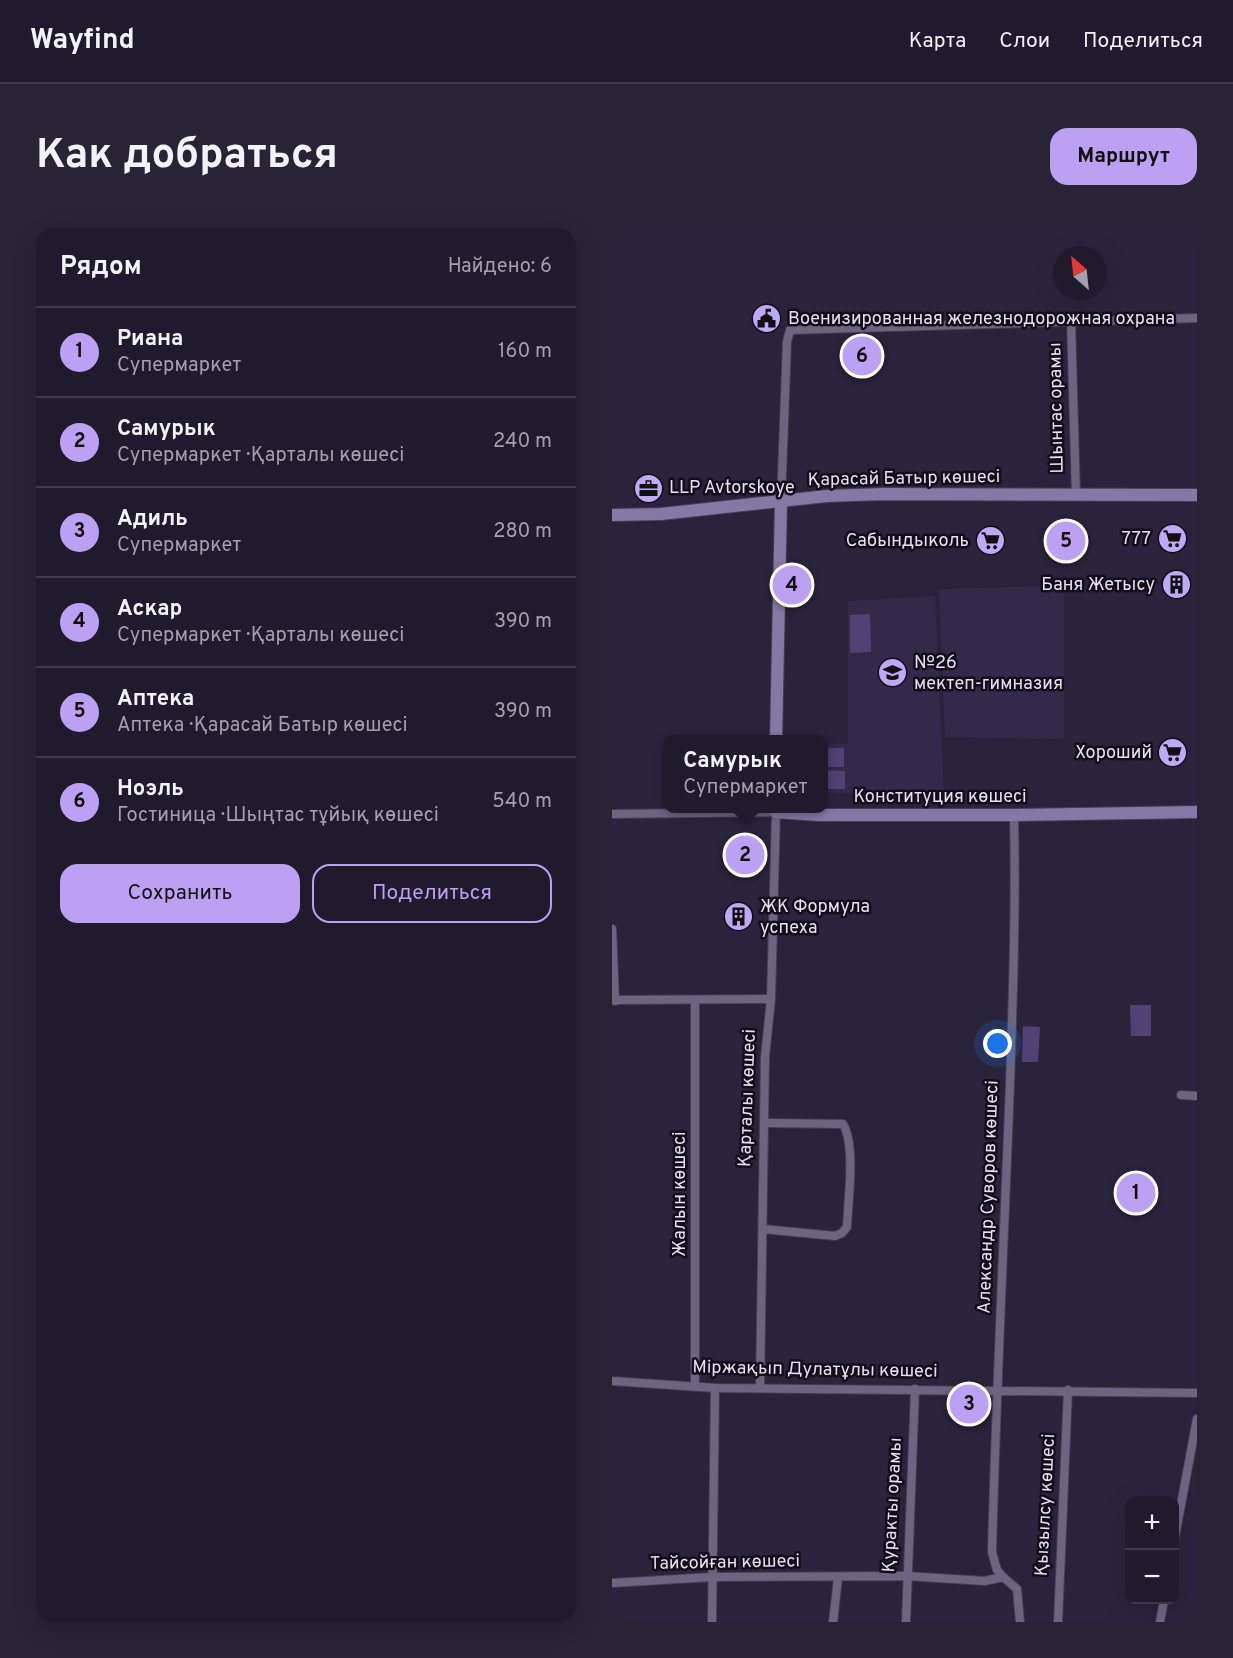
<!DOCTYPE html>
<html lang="ru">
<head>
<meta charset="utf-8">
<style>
	body { margin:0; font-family:Overpass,sans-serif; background:#282335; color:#f1f3f6 }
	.controls { position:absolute; right:18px; bottom:18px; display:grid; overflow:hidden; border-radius:12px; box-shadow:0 6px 24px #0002 }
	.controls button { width:54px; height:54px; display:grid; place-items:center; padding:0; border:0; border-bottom:2px solid #3d3849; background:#201a2d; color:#f1f3f6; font:30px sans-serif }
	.compass { position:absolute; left:441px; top:18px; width:54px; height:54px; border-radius:50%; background:#201a2d; box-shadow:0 6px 24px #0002; rotate:333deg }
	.you { position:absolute; left:386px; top:816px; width:21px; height:21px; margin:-15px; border:4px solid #fff; border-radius:50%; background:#1a73e8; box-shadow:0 0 0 9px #1a73e833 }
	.badge { display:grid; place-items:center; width:39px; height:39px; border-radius:50%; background:#bca0f2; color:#111; font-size:20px; font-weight:700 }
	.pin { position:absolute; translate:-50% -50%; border:3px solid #fff; box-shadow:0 2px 6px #0006 }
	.popup { position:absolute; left:51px; top:507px; width:165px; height:78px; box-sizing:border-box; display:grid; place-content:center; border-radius:12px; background:#201a2d; filter:drop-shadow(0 2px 4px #0005); font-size:20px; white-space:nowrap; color:#a2a1aa }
	.popup b { font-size:22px; color:#f1f3f6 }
	.popup::after { content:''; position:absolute; left:50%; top:100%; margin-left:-12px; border:12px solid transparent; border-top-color:#201a2d }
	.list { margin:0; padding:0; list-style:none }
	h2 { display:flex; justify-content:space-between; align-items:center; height:78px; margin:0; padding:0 24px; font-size:26px }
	h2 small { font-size:20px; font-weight:400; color:#a2a1aa }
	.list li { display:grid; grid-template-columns:39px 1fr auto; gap:18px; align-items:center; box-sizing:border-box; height:90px; padding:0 24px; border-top:2px solid #3d3849 }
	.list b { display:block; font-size:22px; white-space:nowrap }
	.list p { margin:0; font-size:20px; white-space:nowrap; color:#a2a1aa }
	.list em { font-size:20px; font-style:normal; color:#a2a1aa }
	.actions { display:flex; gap:12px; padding:18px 24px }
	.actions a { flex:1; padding:14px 0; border:2px solid #bca0f2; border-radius:18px; text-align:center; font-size:21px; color:#bca0f2 }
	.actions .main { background:#bca0f2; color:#111 }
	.map { position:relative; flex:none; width:585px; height:1394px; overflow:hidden; border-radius:18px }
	header { display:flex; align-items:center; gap:36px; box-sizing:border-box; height:84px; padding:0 30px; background:#201a2d; border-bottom:2px solid #3d3849 }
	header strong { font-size:28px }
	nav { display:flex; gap:33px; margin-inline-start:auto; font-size:21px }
	.intro { display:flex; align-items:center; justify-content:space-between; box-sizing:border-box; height:144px; padding:0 36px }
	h1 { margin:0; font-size:42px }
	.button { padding:15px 27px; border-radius:18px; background:#bca0f2; color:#111; font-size:21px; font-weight:700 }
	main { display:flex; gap:36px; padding:0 36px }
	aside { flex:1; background:#201a2d; border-radius:18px; box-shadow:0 6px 24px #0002 }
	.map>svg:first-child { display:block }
	.built { fill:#332a4a }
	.pitch { fill:#514276 }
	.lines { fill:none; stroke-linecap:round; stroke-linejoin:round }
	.street-casing { stroke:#453e54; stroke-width:10 }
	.secondary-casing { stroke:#453e54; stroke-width:14 }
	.street { stroke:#6c6582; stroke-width:8 }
	.secondary { stroke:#8479a4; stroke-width:12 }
	.labels { text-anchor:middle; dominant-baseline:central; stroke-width:5; stroke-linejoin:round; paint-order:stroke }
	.poi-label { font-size:18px; fill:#e5e1f2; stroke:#110e1a; text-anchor:start }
	.street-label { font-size:18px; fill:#e5e1f2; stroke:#110e1a }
</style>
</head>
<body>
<header>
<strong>Wayfind</strong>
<nav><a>Карта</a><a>Слои</a><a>Поделиться</a></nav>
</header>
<div class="intro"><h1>Как добраться</h1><a class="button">Маршрут</a></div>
<main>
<aside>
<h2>Рядом<small>Найдено: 6</small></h2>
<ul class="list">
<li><span class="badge">1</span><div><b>Риана</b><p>Супермаркет</p></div><em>160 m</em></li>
<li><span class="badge">2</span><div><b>Самурык</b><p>Супермаркет · Қарталы көшесі</p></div><em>240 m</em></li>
<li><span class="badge">3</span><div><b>Адиль</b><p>Супермаркет</p></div><em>280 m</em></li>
<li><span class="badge">4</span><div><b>Аскар</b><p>Супермаркет · Қарталы көшесі</p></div><em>390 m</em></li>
<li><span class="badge">5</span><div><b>Аптека</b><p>Аптека · Қарасай Батыр көшесі</p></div><em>390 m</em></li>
<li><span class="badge">6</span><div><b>Ноэль</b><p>Гостиница · Шыңтас тұйық көшесі</p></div><em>540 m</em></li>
</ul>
<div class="actions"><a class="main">Сохранить</a><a>Поделиться</a></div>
</aside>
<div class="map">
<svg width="585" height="1394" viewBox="0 0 585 1394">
	<rect width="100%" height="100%" fill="#2a233c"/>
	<g class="built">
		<polygon points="452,358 452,511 333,509 327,361"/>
		<polygon points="323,368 332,565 211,565 211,516 236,516 236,373"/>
	</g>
	<g class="pitch">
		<polygon points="258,386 259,424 238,425 238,387"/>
		<rect x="211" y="520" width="21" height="19"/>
		<polygon points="211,542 233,543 233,561 211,561"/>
		<polygon points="518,777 539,777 539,808 519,808"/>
		<polygon points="411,798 428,799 426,834 410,834"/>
	</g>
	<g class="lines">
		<defs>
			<g id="street">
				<polyline points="459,93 464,267"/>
				<polyline points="169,273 175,114 178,102 585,90"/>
				<polyline points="0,586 164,584 159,771 153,829 148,1160"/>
				<polyline points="0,701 3,773"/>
				<polyline points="0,772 159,771"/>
				<polyline points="83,774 83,1157"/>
				<polyline points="569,867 585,868"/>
				<path d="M151,1001l72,7 7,-3 5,-6c1,-26 9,-81 -4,-103l-78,-1"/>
				<polyline points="0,1153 103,1160 585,1165"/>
				<polyline points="562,1314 585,1191"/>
				<path d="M391,1349l-6,-7 -5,-18c4,-156 12,-312 18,-468 3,-90 6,-179 4,-269"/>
				<polyline points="0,1355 100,1349 294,1348 373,1353 391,1349 405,1361 408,1394"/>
				<polyline points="100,1394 103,1160"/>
				<polyline points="221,1394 226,1350"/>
				<polyline points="294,1394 303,1161"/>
				<polyline points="446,1394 456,1162"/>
				<polyline points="548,1394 552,1372"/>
			</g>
			<g id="secondary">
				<polyline points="0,287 49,286 215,268 271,266 585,267"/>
				<polyline points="164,512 169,273"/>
				<polyline points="164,580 164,584 206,587 402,587 585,584"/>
			</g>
		</defs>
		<use href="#street" class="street-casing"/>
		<use href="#secondary" class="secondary-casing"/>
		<use href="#street" class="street"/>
		<use href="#secondary" class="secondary"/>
	</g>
	<defs>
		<symbol id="civic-disc" viewBox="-11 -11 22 22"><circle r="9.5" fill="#bda9f5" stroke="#110e1a"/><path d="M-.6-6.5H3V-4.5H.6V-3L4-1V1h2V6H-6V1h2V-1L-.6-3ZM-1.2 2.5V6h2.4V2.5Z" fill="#111"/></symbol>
		<symbol id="office-disc" viewBox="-11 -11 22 22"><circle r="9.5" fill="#bda9f5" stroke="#110e1a"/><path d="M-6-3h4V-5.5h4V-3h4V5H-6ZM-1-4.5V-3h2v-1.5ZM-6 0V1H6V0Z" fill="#111"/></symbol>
		<symbol id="supermarket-disc" viewBox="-11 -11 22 22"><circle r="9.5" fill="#bda9f5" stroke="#110e1a"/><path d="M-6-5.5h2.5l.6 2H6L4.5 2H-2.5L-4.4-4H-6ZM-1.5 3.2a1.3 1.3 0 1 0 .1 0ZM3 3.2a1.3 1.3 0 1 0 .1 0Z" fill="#111"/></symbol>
		<symbol id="building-disc" viewBox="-11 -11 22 22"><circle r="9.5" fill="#bda9f5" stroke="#110e1a"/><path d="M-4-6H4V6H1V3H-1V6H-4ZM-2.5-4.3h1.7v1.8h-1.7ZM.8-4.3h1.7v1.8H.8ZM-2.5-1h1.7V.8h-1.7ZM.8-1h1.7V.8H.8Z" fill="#111"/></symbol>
		<symbol id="school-disc" viewBox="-11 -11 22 22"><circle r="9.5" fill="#bda9f5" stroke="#110e1a"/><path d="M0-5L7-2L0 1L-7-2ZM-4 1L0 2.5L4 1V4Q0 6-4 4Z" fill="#111"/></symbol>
	</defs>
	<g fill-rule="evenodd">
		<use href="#civic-disc" x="138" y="74" width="33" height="33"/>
		<use href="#office-disc" x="20" y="244" width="33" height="33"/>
		<use href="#supermarket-disc" x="544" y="294" width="33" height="33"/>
		<use href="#supermarket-disc" x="362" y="296" width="33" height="33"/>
		<use href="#building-disc" x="548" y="340" width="33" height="33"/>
		<use href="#school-disc" x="264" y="428" width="33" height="33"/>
		<use href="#supermarket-disc" x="544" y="508" width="33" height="33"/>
		<use href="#building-disc" x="110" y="672" width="33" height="33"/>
	</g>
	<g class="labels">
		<g class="poi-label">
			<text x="176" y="91">Военизированная железнодорожная охрана</text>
			<text x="57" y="260">LLP Avtorskoye</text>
			<text x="539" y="311" text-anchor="end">777</text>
			<text x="357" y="313" text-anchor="end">Сабындыколь</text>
			<text x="543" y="357" text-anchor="end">Баня Жетысу</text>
			<text x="302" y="435">№26<tspan x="302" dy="21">мектеп-гимназия</tspan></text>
			<text x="540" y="525" text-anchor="end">Хороший</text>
			<text x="148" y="679">ЖК Формула<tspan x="148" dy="21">успеха</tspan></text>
		</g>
		<g class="street-label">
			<text transform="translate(445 180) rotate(-91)">Шынтас орамы</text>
			<text transform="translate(292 251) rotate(-1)">Қарасай Батыр көшесі</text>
			<text x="328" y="569">Конституция көшесі</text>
			<text transform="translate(136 870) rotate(-88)">Қарталы көшесі</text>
			<text transform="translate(68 966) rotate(-90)">Жалын көшесі</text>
			<text transform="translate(377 969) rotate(-88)">Александр Суворов көшесі</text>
			<text transform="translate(203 1142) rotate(1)">Міржақып Дулатұлы көшесі</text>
			<text transform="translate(281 1277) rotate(-87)">Қуракты орамы</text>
			<text transform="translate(434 1277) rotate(-87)">Қызылсу көшесі</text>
			<text transform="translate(113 1335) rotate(-1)">Тайсойған көшесі</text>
		</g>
	</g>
</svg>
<div class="controls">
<button>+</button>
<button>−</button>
</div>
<svg class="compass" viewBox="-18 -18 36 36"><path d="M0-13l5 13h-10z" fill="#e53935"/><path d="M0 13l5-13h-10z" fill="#a2a1aa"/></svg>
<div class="you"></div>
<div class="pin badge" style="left:524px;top:965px">1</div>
<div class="pin badge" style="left:133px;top:627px">2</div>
<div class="popup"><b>Самурык</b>Супермаркет</div>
<div class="pin badge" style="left:357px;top:1176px">3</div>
<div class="pin badge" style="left:180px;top:357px">4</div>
<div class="pin badge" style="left:454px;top:313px">5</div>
<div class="pin badge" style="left:250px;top:128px">6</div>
</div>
</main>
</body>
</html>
